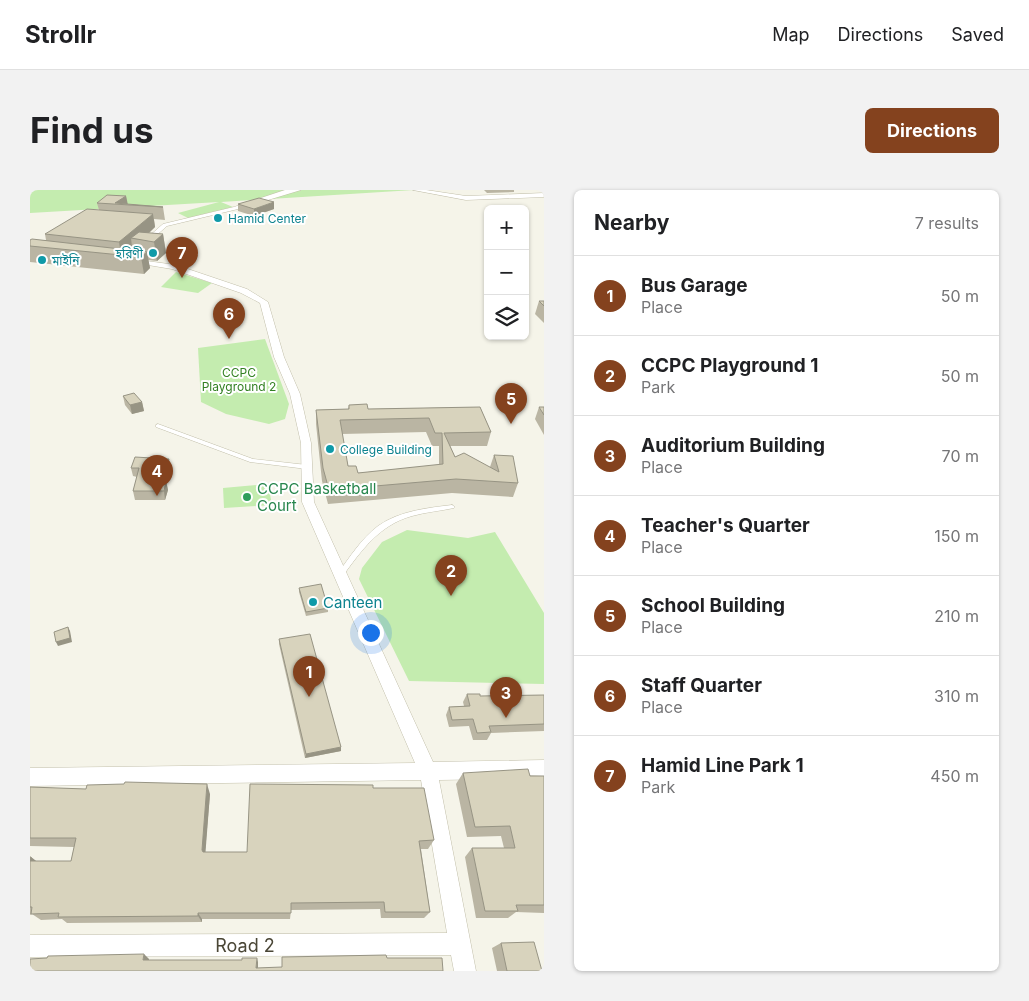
<!DOCTYPE html>
<html lang="en">
<head>
<meta charset="utf-8">
<style>
	body { margin:0; font-family:Inter,"Noto Sans Bengali",sans-serif; background:#f2f2f2; color:#202124 }
	.controls { position:absolute; right:15px; top:15px; display:grid; overflow:hidden; border-radius:8px; box-shadow:0 1px 4px #0004 }
	.controls button { width:45px; height:45px; display:grid; place-items:center; padding:0; border:0; border-bottom:1px solid #e0e0e0; background:#fff; color:#202124; font:25px sans-serif }
	.you { position:absolute; left:340px; top:442px; width:18px; height:18px; margin:-12px; border:4px solid #fff; border-radius:50%; background:#1a73e8; box-shadow:0 0 0 8px #1a73e833 }
	.badge { display:grid; place-items:center; width:32px; height:32px; border-radius:50%; background:#84421e; color:#fff; font-size:16px; font-weight:700 }
	.pin { position:absolute; translate:-50% -41px; filter:drop-shadow(0 1px 2px #0008) }
	.pin::after { content:''; position:absolute; top:26px; width:18px; height:15px; background:inherit; clip-path:polygon(0 0,100% 0,50% 100%) }
	.list { margin:0; padding:0; list-style:none }
	h2 { display:flex; justify-content:space-between; align-items:center; height:65px; margin:0; padding:0 20px; font-size:21px }
	h2 small { font-size:16px; font-weight:400; color:#757577 }
	.list li { display:grid; grid-template-columns:32px 1fr auto; gap:15px; align-items:center; box-sizing:border-box; height:80px; padding:0 20px; border-top:1px solid #e0e0e0 }
	.list b { display:block; font-size:19px; white-space:nowrap }
	.list p { margin:0; font-size:16px; white-space:nowrap; color:#757577 }
	.list em { font-size:16px; font-style:normal; color:#757577 }
	.icon { flex:none; width:28px; height:28px; fill:none; stroke:currentColor; stroke-width:2; stroke-linecap:round; stroke-linejoin:round }
	.map { position:relative; flex:none; width:514px; height:781px; overflow:hidden; border-radius:8px }
	header { display:flex; align-items:center; gap:30px; box-sizing:border-box; height:70px; padding:0 25px; background:#fff; border-bottom:1px solid #e0e0e0 }
	header strong { font-size:24px }
	nav { display:flex; gap:28px; margin-inline-start:auto; font-size:18px }
	.intro { display:flex; align-items:center; justify-content:space-between; box-sizing:border-box; height:120px; padding:0 30px }
	h1 { margin:0; font-size:35px }
	.button { padding:12px 22px; border-radius:8px; background:#84421e; color:#fff; font-size:18px; font-weight:700 }
	main { display:flex; gap:30px; padding:0 30px }
	aside { flex:1; background:#fff; border-radius:8px; box-shadow:0 1px 4px #0004 }
	.map>svg:first-child { display:block }
	.green { fill:#c4ecaf }
	.lines { fill:none; stroke-linecap:round; stroke-linejoin:round }
	.lane-casing { stroke:#c2bfaa; stroke-width:1 }
	.street-casing { stroke:#c2bfaa; stroke-width:1 }
	.lane { fill:#fff; fill-rule:evenodd }
	.street { fill:#fff; fill-rule:evenodd }
	.wall { fill:#bab5a3; fill-rule:evenodd }
	.shaded-wall { fill:#979484 }
	.building { fill:#d8d3bd; stroke:#979484; fill-rule:evenodd }
	.culture-dot { fill:#0f9aa8; stroke:#fff; stroke-width:2 }
	.leisure-dot { fill:#2e9e5b; stroke:#fff; stroke-width:2 }
	.labels { text-anchor:middle; dominant-baseline:central; stroke-width:4; stroke-linejoin:round; paint-order:stroke }
	.far-culture-label { font-size:12px; fill:#0d838f; stroke:#fff; text-anchor:start }
	.far-park-label { font-size:12px; fill:#348124; stroke:#fff }
	.leisure-label { font-size:15px; fill:#27864d; stroke:#fff; text-anchor:start }
	.culture-label { font-size:15px; fill:#0d838f; stroke:#fff; text-anchor:start }
	.near-street-label { font-size:18px; fill:#4a4636; stroke:#fff }
</style>
</head>
<body>
<header>
<strong>Strollr</strong>
<nav><a>Map</a><a>Directions</a><a>Saved</a></nav>
</header>
<div class="intro"><h1>Find us</h1><a class="button">Directions</a></div>
<main>
<div class="map">
<svg width="514" height="781" viewBox="0 0 514 781">
	<rect width="100%" height="100%" fill="#f5f4e9"/>
	<g class="green">
		<polygon points="0,0 384,0 191,12 203,17 158,28 148,23 189,12 0,23"/>
		<polygon points="146,82 182,93 168,103 131,97"/>
		<polygon points="235,149 259,214 255,229 239,234 196,224 171,212 168,158"/>
		<polygon points="238,294 242,315 194,318 193,298"/>
		<polygon points="377,340 438,348 465,342 514,423 514,494 379,491 329,389 332,378 352,352"/>
	</g>
	<g class="lines">
		<defs>
			<g id="lane">
				<polygon points="128,234 223,269 277,275 280,277 277,279 220,272 126,237 126,235"/>
				<path d="M422,315l3,2 -1,1c-14,3 -28,4 -42,8 -33,9 -51,35 -70,61h-4l-1,-2 1,-2c12,-16 23,-34 40,-47 21,-15 49,-18 74,-21z"/>
			</g>
			<g id="street">
				<polygon points="255,0 271,0 208,19 137,36 114,56 109,55 133,34 204,17"/>
				<polygon points="383,0 396,0 436,6 514,3 514,7 436,10"/>
				<polygon points="102,69 146,75 217,99 238,112 254,167 270,204 281,253 284,312 403,572 514,570 514,588 409,590 446,781 424,781 421,765 0,767 0,745 417,743 391,590 0,596 0,578 385,573 272,312 271,253 260,204 244,167 230,113 211,103 142,79 100,72 100,70"/>
			</g>
		</defs>
		<use href="#lane" class="lane-casing"/>
		<use href="#street" class="street-casing"/>
		<use href="#lane" class="lane"/>
		<use href="#street" class="street"/>
	</g>
	<g class="wall">
		<polygon points="454,0 484,0 484,2 457,3"/>
		<polygon points="96,6 97,14 133,17 135,30 124,29 125,37 119,43 133,44 136,63 127,71 118,70 120,78 114,84 0,72 0,50 16,50 15,44 69,20 67,13"/>
		<polygon points="208,14 244,19 224,26 208,21"/>
		<polygon points="509,111 514,111 514,133 505,124"/>
		<polygon points="93,206 112,212 114,221 102,224 95,215"/>
		<path d="M319,215l19,4 112,-2 11,25 -4,14h-37l5,11 35,10 4,-12 24,28 -5,14 -61,-4 -124,11 -6,-23 -6,-57v-14l32,-1zM396,242l6,14h7v19l-81,8 -10,-7 -6,-32z"/>
		<polygon points="509,217 514,217 514,245 505,229"/>
		<polygon points="139,269 140,278 136,291 138,300 135,310 105,310 103,301 107,287 103,286 101,278"/>
		<polygon points="269,398 298,418 298,422 276,426 269,402"/>
		<polygon points="249,449 311,557 311,561 275,568 249,454"/>
		<polygon points="437,504 450,506 514,505 514,541 461,543 457,550 443,550 439,536 419,537 416,525 419,517 434,516 433,512"/>
		<polygon points="433,583 514,586 514,723 486,722 478,728 446,728 435,667 442,658 474,658 471,646 437,647 426,594"/>
		<polygon points="0,597 180,604 175,662 217,662 343,598 404,650 398,659 391,659 400,722 394,728 351,728 350,719 261,720 260,729 172,729 172,732 37,733 32,729 11,730 2,724 0,725 0,667 1,667 6,671 41,671 44,657 0,656"/>
		<polygon points="471,753 512,781 467,781 462,758"/>
	</g>
	<g class="shaded-wall">
		<polygon points="96,6 98,15 85,13"/>
		<polygon points="244,12 244,19 224,26 224,19"/>
		<polygon points="123,24 125,37 111,50 101,48 102,57 93,65 91,65 89,52"/>
		<polygon points="133,44 136,63 127,71 124,52"/>
		<polygon points="117,62 120,78 114,84 111,67"/>
		<polygon points="112,212 114,221 102,224 100,215"/>
		<polygon points="139,269 140,278 133,300 131,291"/>
		<polygon points="136,291 138,300 135,310 134,301"/>
		<polygon points="38,437 40,441 42,452 28,456 26,452"/>
		<polygon points="311,557 311,561 275,568 276,564"/>
		<polygon points="177,594 180,604 175,668 172,660"/>
		<polygon points="1,667 11,675 0,671"/>
		<polygon points="168,723 172,729 172,732 168,726"/>
		<polygon points="114,764 119,769 119,774 113,770"/>
		<polygon points="227,768 228,772 228,781 226,778"/>
	</g>
	<g class="building">
		<polygon points="77,5 96,6 85,13 133,17 67,13"/>
		<polygon points="229,8 244,12 224,19 208,14"/>
		<polygon points="57,19 123,24 89,52 15,44"/>
		<polygon points="109,42 133,44 124,52 101,48"/>
		<polygon points="2,49 117,62 111,67 0,56 0,50"/>
		<polygon points="509,111 514,111 514,116"/>
		<polygon points="104,203 112,212 100,215 93,206"/>
		<path d="M337,214l1,5 112,-2 11,25 -47,1 11,24 9,-4 35,19 -5,-17 19,1 5,27 -62,-4 -127,11 -6,-22 -7,-58 33,-1v-4zM399,228l6,15h7l1,31 -85,9 -2,-7h-8l-8,-46z"/>
		<polygon points="509,217 514,217 514,225"/>
		<polygon points="105,267 139,269 131,291 136,291 134,301 103,301 109,278 101,278"/>
		<polygon points="291,394 298,418 276,422 269,398"/>
		<polygon points="38,437 40,448 26,452 24,442"/>
		<polygon points="280,444 311,557 276,564 249,449"/>
		<polygon points="437,504 450,504 450,506 514,505 514,534 459,536 461,542 447,543 443,529 422,530 419,517 440,516"/>
		<polygon points="498,579 500,586 514,586 514,715 486,715 488,721 455,721 442,658 485,658 480,636 445,637 433,583"/>
		<polygon points="95,592 177,594 172,660 173,662 217,662 220,594 343,595 343,598 394,598 404,650 389,651 400,722 355,722 354,712 261,713 261,723 168,723 168,726 28,727 29,723 1,724 2,717 0,717 0,667 1,667 0,671 41,671 46,648 0,648 0,597 56,599 57,595 94,594"/>
		<polygon points="504,752 512,781 477,781 471,753"/>
		<polygon points="114,764 113,770 212,770 212,768 227,768 226,778 252,777 252,767 356,765 357,768 412,768 413,781 0,781 0,769 17,768 18,766"/>
	</g>
	<g class="culture-dot">
		<circle cx="188" cy="28" r="5"/>
		<circle cx="123" cy="63" r="5"/>
		<circle cx="12" cy="70" r="5"/>
		<circle cx="300" cy="259" r="5"/>
		<circle cx="283" cy="412" r="5"/>
	</g>
	<circle class="leisure-dot" cx="217" cy="307" r="5"/>
	<g class="labels">
		<g class="far-culture-label">
			<text x="198" y="28">Hamid Center</text>
			<text x="113" y="63" text-anchor="end">হরিণী</text>
			<text x="22" y="70">মাইনি</text>
			<text x="310" y="259">College Building</text>
		</g>
		<g class="far-park-label">
			<text x="209" y="182">CCPC<tspan x="209" dy="14">Playground 2</tspan></text>
		</g>
		<g class="leisure-label">
			<text x="227" y="298">CCPC Basketball<tspan x="227" dy="17">Court</tspan></text>
		</g>
		<g class="culture-label">
			<text x="293" y="412">Canteen</text>
		</g>
		<g class="near-street-label">
			<text x="215" y="755">Road 2</text>
		</g>
	</g>
</svg>
<div class="controls">
<button>+</button>
<button>−</button>
<button><svg class="icon" aria-label="layers" viewBox="0 0 24 24"><path d="M12 4l9 5-9 5-9-5zM3 14l9 5 9-5"/></svg></button>
</div>
<div class="you"></div>
<div class="pin badge" style="left:279px;top:507px">1</div>
<div class="pin badge" style="left:421px;top:406px">2</div>
<div class="pin badge" style="left:476px;top:528px">3</div>
<div class="pin badge" style="left:127px;top:306px">4</div>
<div class="pin badge" style="left:481px;top:234px">5</div>
<div class="pin badge" style="left:199px;top:149px">6</div>
<div class="pin badge" style="left:152px;top:88px">7</div>
</div>
<aside>
<h2>Nearby<small>7 results</small></h2>
<ul class="list">
<li><span class="badge">1</span><div><b>Bus Garage</b><p>Place</p></div><em>50 m</em></li>
<li><span class="badge">2</span><div><b>CCPC Playground 1</b><p>Park</p></div><em>50 m</em></li>
<li><span class="badge">3</span><div><b>Auditorium Building</b><p>Place</p></div><em>70 m</em></li>
<li><span class="badge">4</span><div><b>Teacher's Quarter</b><p>Place</p></div><em>150 m</em></li>
<li><span class="badge">5</span><div><b>School Building</b><p>Place</p></div><em>210 m</em></li>
<li><span class="badge">6</span><div><b>Staff Quarter</b><p>Place</p></div><em>310 m</em></li>
<li><span class="badge">7</span><div><b>Hamid Line Park 1</b><p>Park</p></div><em>450 m</em></li>
</ul>
</aside>
</main>
</body>
</html>
